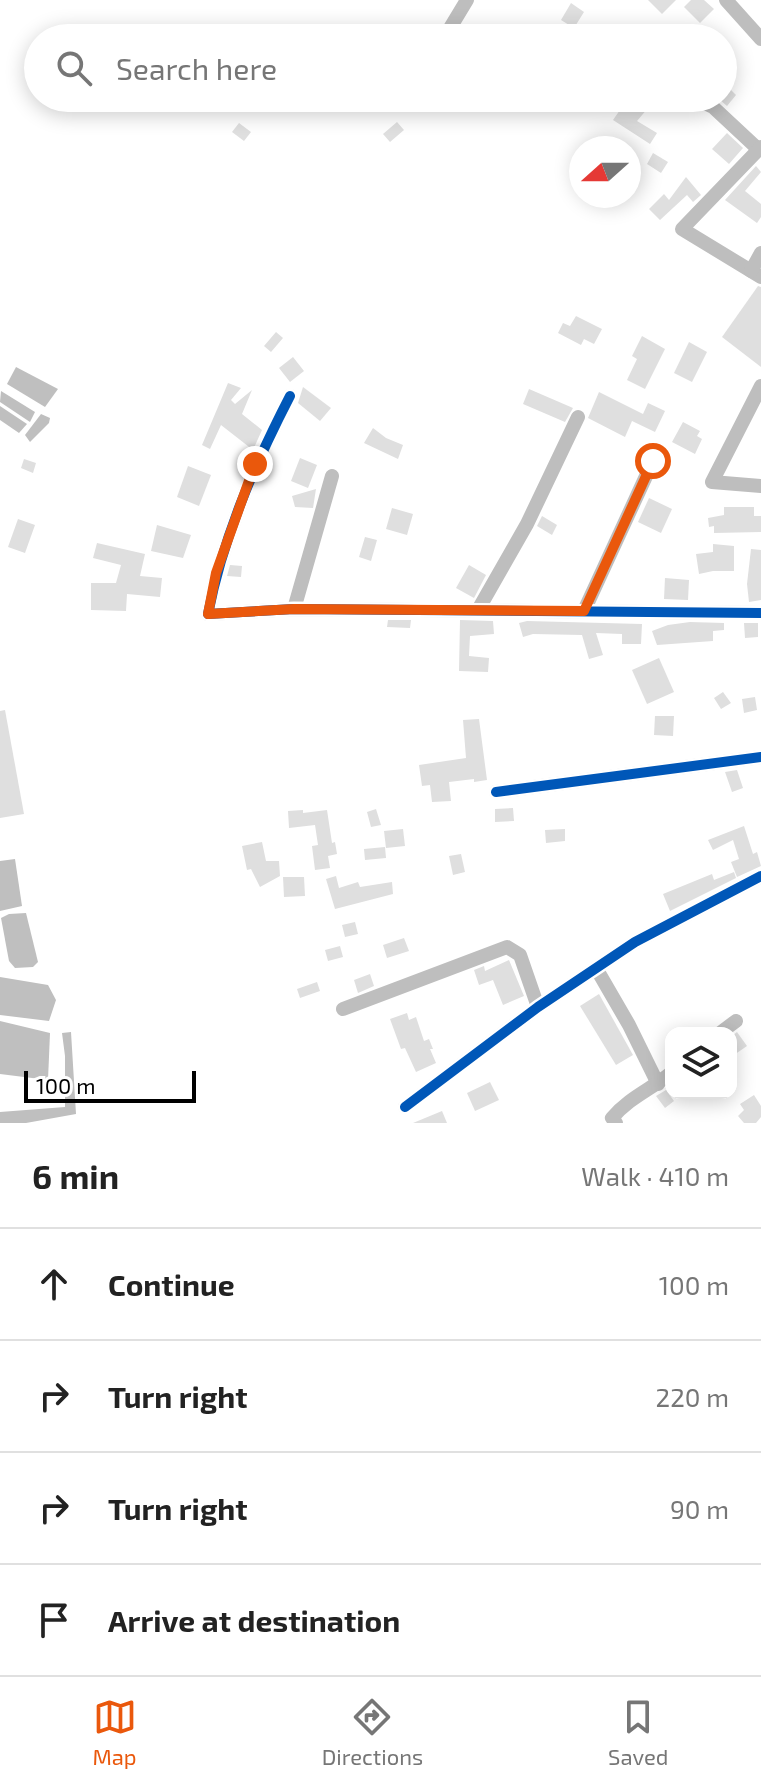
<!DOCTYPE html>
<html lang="en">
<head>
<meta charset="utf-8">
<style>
	body { margin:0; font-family:"Exo 2",sans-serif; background:#f2f2f2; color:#222 }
	.controls { position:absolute; right:24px; bottom:24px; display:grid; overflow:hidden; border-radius:16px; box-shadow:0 4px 20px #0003 }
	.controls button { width:72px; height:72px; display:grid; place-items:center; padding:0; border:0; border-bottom:2px solid #e0e0e0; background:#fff; color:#222; font:40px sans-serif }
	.compass { position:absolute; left:569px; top:136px; width:72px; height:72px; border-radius:50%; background:#fff; box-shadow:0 4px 20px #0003; rotate:249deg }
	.scale { position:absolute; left:24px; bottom:20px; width:172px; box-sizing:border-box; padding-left:8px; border:4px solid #000; border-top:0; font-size:22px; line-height:28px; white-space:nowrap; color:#000; -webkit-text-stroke:6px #fff; paint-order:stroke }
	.stop { position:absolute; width:24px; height:24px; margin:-18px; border:6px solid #ea580c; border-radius:50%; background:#fff }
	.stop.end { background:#ea580c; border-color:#fff; box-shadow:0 2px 8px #0008 }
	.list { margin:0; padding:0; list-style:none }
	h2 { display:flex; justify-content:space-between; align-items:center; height:104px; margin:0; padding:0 32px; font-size:34px }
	h2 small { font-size:26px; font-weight:400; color:#767676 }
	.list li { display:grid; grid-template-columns:52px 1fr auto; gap:24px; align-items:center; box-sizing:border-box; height:112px; padding:0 32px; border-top:2px solid #e0e0e0 }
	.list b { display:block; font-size:30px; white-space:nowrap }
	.list em { font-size:26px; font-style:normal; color:#767676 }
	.icon { flex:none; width:44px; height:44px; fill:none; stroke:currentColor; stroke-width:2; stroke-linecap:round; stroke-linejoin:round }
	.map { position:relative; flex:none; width:761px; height:1123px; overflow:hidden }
	.search { position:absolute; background:#fff; box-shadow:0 4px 20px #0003; left:24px; right:24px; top:24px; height:88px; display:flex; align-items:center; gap:20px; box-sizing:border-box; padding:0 28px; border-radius:44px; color:#767676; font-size:30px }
	.sheet { height:552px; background:#fff }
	nav { display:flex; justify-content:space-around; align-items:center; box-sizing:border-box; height:112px; border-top:2px solid #e0e0e0; background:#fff; font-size:22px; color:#767676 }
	nav a { display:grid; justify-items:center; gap:4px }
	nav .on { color:#ea580c }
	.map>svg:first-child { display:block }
	.water { fill:#bfbfbf }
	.building { fill:#dfdfdf }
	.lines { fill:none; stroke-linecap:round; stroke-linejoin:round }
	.minor { stroke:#bebebe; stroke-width:14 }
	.cycleway-casing { stroke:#fff; stroke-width:15 }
	.cycleway { stroke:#0057b8; stroke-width:10 }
	.route { stroke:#ea580c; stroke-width:10 }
</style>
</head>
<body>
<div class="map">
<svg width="761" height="1123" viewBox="0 0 761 1123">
	<rect width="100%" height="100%" fill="#fff"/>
	<g class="water">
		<polygon points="16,367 58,389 45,407 7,384"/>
		<polygon points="1,391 35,412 30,422 0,402"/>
		<polygon points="0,406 27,424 19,433 0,420"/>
		<polygon points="41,414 50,418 49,423 30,442 25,435"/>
		<polygon points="15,859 22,906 0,911 0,861"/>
		<polygon points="26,913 38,962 33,967 15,968 9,961 1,918 9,914"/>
		<polygon points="0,977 48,985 56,1000 49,1021 0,1015"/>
		<polygon points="0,1021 50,1033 48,1080 0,1074"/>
		<polygon points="71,1032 76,1114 26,1123 0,1123 0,1112 65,1107 65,1056 62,1033"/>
	</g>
	<g class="building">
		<polygon points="648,0 676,0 662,14"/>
		<polygon points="691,0 704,0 714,9 700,23 684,7"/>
		<polygon points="571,3 584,12 574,28 561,20"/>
		<polygon points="645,26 668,38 639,38"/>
		<polygon points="729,88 736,95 727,106 719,99"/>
		<polygon points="622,98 636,98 648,108 637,121 657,133 650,144 613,120 620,110 615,106"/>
		<polygon points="397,122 404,130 390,142 383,134"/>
		<polygon points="239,123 251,132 244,141 232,132"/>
		<polygon points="727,133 743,148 729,164 712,149"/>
		<polygon points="653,153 668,162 661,173 647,164"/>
		<polygon points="756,166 761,172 745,191 761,204 761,217 757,223 725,200"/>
		<polygon points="686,177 701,195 693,202 687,195 660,220 649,209 664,194 669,200"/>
		<polygon points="758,286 761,287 761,367 722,337"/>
		<polygon points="576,316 602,329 594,344 584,339 581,345 558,333 563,323 570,326"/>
		<polygon points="276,332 283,338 271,352 264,346"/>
		<polygon points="642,336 665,349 645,389 627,380 637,359 632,356"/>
		<polygon points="689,342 707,352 692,382 674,373"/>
		<polygon points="293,357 304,371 290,382 279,368"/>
		<polygon points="228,383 241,388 231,400 235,404 252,390 242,414 262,430 253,450 221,425 210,449 202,445"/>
		<polygon points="303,387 331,408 320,421 298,403"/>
		<polygon points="529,389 573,408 565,422 523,404"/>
		<polygon points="599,392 643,414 648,403 665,411 655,432 632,421 625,437 588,418"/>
		<polygon points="683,422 700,431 697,436 702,439 695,454 672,442"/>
		<polygon points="373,428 386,438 403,445 398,459 364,443"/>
		<polygon points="300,458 317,465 308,488 291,481"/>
		<polygon points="24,459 36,463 33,473 21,468"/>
		<polygon points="188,466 211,475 199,506 177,497"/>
		<polygon points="316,489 313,508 295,507 292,496"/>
		<polygon points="649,498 672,509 661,533 638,522"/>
		<polygon points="724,507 754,507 754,516 761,516 761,532 714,533 714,526 709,527 708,518 724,515"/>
		<polygon points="392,508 413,514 407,535 386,529"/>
		<polygon points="542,516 557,525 552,535 537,526"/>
		<polygon points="18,519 35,525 25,553 8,547"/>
		<polygon points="157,525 191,535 183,558 151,551"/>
		<polygon points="365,537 377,540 371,561 359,557"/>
		<polygon points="97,543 145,554 140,576 162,578 160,597 127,594 126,611 91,610 91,583 116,583 121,565 93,558"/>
		<polygon points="713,544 734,546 734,571 713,571 699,574 696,554 713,552"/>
		<polygon points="751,549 761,550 761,600 749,602 747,584"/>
		<polygon points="230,565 242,566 241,577 227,576"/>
		<polygon points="469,565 486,575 474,598 456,588"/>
		<polygon points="665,578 689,580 688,600 664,599"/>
		<polygon points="388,620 411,620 410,628 387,627"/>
		<polygon points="460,620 493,621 494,634 470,636 469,656 489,658 488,672 459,671"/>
		<polygon points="527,621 642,624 641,644 622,644 622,634 596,633 603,655 589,659 582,635 533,634 523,637 519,623"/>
		<polygon points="690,622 724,623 724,630 713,631 713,641 657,645 652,631 668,625"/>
		<polygon points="744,623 758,623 758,637 745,638"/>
		<polygon points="659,658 674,692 647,704 632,670"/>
		<polygon points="723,692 731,703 721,709 714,698"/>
		<polygon points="755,697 757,710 744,713 742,699"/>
		<polygon points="5,710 24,814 0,818 0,711"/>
		<polygon points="655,716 674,716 673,736 654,735"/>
		<polygon points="479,719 487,780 474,782 474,779 449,782 451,801 432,802 430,785 422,786 419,765 466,758 463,720"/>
		<polygon points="737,770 743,788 732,792 725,772"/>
		<polygon points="513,808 514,821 495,822 495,809"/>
		<polygon points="376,809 381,825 371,827 367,812"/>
		<polygon points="303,810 303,813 327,810 332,843 335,842 337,854 328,856 330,868 315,870 312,846 318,845 315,825 289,828 288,811"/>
		<polygon points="744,826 753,854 757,852 761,866 737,877 731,862 739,859 733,840 713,850 708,840"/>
		<polygon points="403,829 405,846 386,848 384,831"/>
		<polygon points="565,829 565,841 546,843 545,830"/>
		<polygon points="262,842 266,861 279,861 280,876 260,887 251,869 247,870 242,846"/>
		<polygon points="385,847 386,858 365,860 364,849"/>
		<polygon points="461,854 465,872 453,875 449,856"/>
		<polygon points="734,872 736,878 670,911 663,894 712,874 714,880"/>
		<polygon points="336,876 339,888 358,882 360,887 392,882 393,894 335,909 326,879"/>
		<polygon points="283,877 304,877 305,896 284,897"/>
		<polygon points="355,922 358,934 345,937 342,925"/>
		<polygon points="404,938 409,951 387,958 383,945"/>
		<polygon points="340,946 343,957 328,961 325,950"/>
		<polygon points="509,960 524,996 503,1005 493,980 479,985 474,970 484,966 485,971"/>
		<polygon points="370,974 374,986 358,993 354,980"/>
		<polygon points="317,982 320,991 300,998 297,989"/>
		<polygon points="599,994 633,1055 616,1065 580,1006"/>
		<polygon points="407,1013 409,1020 416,1017 424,1041 429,1039 433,1049 430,1049 436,1063 416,1072 405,1048 401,1049 390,1019"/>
		<polygon points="737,1032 747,1046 731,1057 731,1037"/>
		<polygon points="490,1082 499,1100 475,1111 467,1093"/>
		<polygon points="666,1090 674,1101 665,1108 656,1096"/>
		<polygon points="754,1095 761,1106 761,1117 756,1123 744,1123 738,1116 744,1110 740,1104"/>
		<polygon points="442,1111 447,1123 413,1123"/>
	</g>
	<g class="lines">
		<g class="minor">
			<polyline points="726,0 761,39"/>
			<polyline points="444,38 467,0"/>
			<polyline points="694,98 713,107 759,150"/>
			<polyline points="761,147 682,229 761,277"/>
			<polyline points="751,271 761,253"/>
			<polyline points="761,386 712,482 761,486"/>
			<path d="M290,396c-36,70 -67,141 -82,218l86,-5 467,4"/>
			<polyline points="294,609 332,476"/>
			<polyline points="478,610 527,524 578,417"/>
			<polyline points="584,611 653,461"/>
			<polyline points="496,792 761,757"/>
			<polyline points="596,968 629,1025 658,1084"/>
			<polyline points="343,1009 507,947 520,955 538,1007"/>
			<polyline points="720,1033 736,1021"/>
			<polyline points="405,1107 538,1007 635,942 761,876"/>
			<path d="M616,1123l-4,-5c18,-21 38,-28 59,-45"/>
		</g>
		<defs>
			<g id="cycleway">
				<path d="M290,396c-36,70 -67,141 -82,218l86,-5 467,4"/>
				<polyline points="496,792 761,757"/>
				<polyline points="405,1107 538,1007 635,942 761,876"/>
			</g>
		</defs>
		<use href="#cycleway" class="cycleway-casing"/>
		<use href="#cycleway" class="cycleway"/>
	</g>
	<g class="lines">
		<polyline class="route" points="255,464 216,573 208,614 294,609 584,611 653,461"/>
	</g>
</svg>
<div class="controls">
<button><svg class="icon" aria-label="layers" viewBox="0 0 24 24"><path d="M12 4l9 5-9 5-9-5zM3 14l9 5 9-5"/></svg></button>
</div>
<svg class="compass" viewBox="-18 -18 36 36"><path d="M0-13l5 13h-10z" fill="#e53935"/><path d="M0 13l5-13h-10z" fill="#767676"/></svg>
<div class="scale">100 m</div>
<div class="stop" style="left:653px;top:461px"></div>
<div class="stop end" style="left:255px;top:464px"></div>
<div class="search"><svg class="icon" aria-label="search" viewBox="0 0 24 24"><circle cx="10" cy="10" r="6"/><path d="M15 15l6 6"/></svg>Search here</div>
</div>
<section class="sheet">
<h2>6 min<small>Walk · 410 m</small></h2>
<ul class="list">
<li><svg class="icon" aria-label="ahead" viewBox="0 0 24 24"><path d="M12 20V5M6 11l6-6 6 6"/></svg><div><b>Continue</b></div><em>100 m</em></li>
<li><svg class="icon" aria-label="right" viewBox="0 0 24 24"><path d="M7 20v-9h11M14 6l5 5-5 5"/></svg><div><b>Turn right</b></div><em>220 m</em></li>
<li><svg class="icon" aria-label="right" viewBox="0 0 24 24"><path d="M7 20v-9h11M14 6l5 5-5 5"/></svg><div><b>Turn right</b></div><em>90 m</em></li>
<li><svg class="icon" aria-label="arrive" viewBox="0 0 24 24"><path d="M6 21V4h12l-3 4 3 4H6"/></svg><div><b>Arrive at destination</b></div></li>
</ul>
</section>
<nav>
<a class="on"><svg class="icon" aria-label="map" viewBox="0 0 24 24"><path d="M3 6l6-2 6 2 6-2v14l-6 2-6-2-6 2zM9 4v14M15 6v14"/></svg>Map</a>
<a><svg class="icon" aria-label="directions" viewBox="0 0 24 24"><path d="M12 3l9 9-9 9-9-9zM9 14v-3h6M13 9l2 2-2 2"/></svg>Directions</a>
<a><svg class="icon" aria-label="saved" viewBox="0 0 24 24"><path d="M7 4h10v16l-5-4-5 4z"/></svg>Saved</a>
</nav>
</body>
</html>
